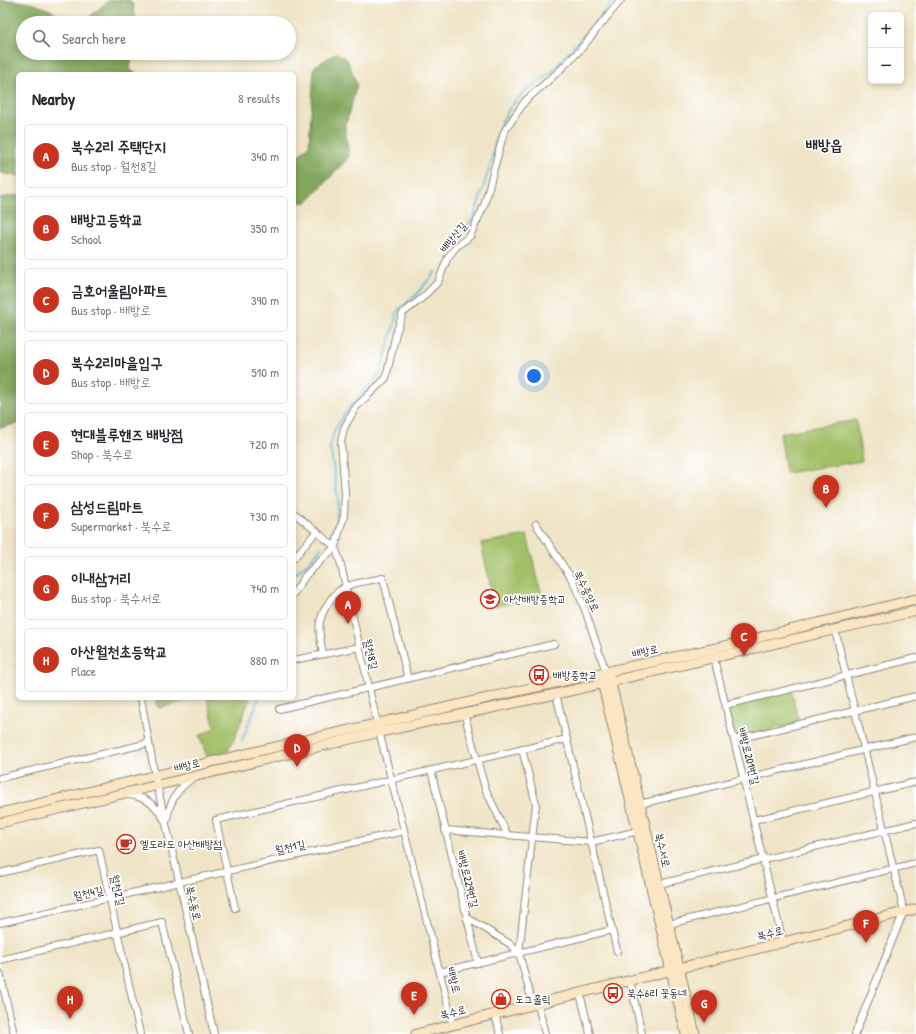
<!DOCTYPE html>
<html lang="en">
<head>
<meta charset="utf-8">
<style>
	body { margin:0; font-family:"Patrick Hand","Poor Story",sans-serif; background:#f2f2f3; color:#2b2b33 }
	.controls { position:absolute; right:12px; top:12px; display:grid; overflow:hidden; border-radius:6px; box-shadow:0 2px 6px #0003 }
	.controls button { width:36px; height:36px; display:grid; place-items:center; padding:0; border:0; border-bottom:1px solid #e1e1e2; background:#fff; color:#2b2b33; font:20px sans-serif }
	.you { position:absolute; left:534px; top:376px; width:14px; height:14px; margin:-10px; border:3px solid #fff; border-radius:50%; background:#1a73e8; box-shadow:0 0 0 6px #1a73e833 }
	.badge { display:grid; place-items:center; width:26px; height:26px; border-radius:50%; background:#c8321e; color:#fff; font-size:13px; font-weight:700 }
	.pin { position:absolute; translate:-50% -33px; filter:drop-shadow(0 1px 2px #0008) }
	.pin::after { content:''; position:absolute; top:21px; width:14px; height:12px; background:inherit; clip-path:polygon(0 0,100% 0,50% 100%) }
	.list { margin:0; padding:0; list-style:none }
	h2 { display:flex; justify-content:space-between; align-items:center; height:52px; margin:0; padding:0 16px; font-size:17px }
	h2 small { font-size:13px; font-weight:400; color:#7c7c81 }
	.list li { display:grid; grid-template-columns:26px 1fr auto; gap:12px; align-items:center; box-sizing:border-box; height:64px; margin:0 8px 8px; padding:0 8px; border:1px solid #e1e1e2; border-radius:6px }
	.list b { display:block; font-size:15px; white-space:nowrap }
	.list p { margin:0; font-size:13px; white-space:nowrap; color:#7c7c81 }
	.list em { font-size:13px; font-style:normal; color:#7c7c81 }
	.icon { flex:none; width:22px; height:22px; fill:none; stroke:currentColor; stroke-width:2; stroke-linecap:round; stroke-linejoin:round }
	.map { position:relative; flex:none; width:916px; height:1034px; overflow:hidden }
	.search { position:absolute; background:#fff; box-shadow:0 2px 6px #0003; left:16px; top:16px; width:280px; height:44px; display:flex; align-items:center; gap:10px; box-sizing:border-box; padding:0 14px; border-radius:22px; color:#7c7c81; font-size:15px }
	.panel { position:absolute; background:#fff; box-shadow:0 2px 6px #0003; left:16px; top:72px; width:280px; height:628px; border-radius:6px }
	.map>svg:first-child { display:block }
	.green { fill:#a2c068; stroke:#66764a }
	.forest { fill:#81a65c; stroke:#566844 }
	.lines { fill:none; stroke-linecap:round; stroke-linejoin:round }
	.stream { stroke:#5bb9d9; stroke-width:2 }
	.street-casing { stroke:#8e8878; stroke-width:8 }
	.secondary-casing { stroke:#8e8878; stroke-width:11 }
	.street { stroke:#fff; stroke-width:6 }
	.secondary { stroke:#fbe6c3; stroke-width:9 }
	.labels { text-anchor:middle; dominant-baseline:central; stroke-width:3.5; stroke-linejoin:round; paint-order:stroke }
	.street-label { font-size:11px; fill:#2b2b2b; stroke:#fff }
	.poi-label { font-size:11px; fill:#2b2b2b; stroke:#fff; text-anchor:start }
	.district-label { font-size:15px; font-weight:bold; fill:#2b2b2b; stroke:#fff }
</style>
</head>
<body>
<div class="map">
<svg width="916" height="1034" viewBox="0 0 916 1034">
	<rect width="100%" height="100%" fill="#fff"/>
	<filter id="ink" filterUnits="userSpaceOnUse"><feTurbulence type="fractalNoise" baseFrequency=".025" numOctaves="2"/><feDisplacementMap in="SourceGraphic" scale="8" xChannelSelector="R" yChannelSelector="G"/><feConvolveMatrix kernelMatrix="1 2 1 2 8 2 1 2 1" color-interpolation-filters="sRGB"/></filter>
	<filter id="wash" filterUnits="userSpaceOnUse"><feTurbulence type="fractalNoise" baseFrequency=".012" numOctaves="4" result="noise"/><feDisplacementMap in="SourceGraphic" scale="16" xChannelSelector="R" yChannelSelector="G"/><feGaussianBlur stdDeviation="0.9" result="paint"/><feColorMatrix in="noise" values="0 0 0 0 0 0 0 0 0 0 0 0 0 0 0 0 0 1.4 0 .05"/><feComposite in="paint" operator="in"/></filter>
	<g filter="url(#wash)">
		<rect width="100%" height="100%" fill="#f0e4c6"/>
		<g class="green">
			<polygon points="856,420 862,461 786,473 780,433"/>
			<polygon points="527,535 542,596 495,606 481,543"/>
			<polygon points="791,689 799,723 733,739 724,705"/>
			<polygon points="156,698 197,698 159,708"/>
			<polygon points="207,698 250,698 233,742 228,751 207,756 199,736 215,728"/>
		</g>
		<g class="forest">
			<path d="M0,0c26,0 50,6 70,23h-47v30h110l-3,16 6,5h-118v102l-18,-3z"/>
			<polygon points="109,0 130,0 133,4 136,23 82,23"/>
			<polygon points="336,53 347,59 357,85 345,127 349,157 307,202 294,203 294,159 309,146 314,67"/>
			<polygon points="18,195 18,424 15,424 0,428 0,198"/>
		</g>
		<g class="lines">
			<g class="stream">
				<polyline points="461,235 474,217 492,160 497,135 502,121 511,106 525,91 549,75 615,0"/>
				<polyline points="330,534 336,523 338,499 330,446 335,429 350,406 380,374 398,310 415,296 436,271"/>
				<polyline points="294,575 310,561 321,548"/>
				<polyline points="242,741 259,698"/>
			</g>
		</g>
	</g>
	<g filter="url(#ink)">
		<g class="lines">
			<defs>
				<g id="street">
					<polyline points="294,513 335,547 340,561 377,723 453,1025"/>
					<polyline points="536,524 573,581 584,607 606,672"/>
					<polyline points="294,558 317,531"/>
					<polyline points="294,593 306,575 335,547 344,516 345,493 341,442 344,428 356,407 386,378 396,333 403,313 421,299 438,282 448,257 457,246 470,236 484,206 504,132 525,101 558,72 580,50 621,0"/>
					<polyline points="835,630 904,911 855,1034"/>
					<path d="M323,654c-5,-24 -7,-34 8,-55 4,-5 11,-11 16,-13 12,-4 25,-6 36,-8l25,101"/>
					<polyline points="714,658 783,942"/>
					<polyline points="294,660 360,647"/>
					<polyline points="556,694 617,951"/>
					<polyline points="141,698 155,776 214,1034"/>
					<polyline points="726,705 916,658"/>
					<polyline points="279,709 554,644"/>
					<polyline points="464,713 485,788 507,834"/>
					<polyline points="734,740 916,696"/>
					<polyline points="522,749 536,804 519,953 533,1005"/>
					<polyline points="431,770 478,963"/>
					<polyline points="0,778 149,743"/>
					<path d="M125,795c17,0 31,9 38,23"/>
					<polyline points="640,804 916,737"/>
					<path d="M167,820c2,-17 11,-32 26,-42"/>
					<polyline points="754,820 916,782"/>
					<polyline points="445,830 591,842 638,831"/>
					<polyline points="0,873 99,850 140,1034"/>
					<polyline points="659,884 916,823"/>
					<polyline points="235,908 216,820 567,739"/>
					<polyline points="466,917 510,944 519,953"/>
					<polyline points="0,923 404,831"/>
					<polyline points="669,924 916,863"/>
					<polyline points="0,960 162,922 189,1034"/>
					<polyline points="440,972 612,930"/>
					<polyline points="0,973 14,1034"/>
					<polyline points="630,981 642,1034"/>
					<polyline points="580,993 590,1034"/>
					<polyline points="538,1004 545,1034"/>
					<polyline points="495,1014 500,1034"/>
				</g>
				<g id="secondary">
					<polyline points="609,675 695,1034"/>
					<polyline points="601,677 686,1034"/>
					<polyline points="0,813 245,754 522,690 716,648 916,599"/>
					<polyline points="0,823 380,732 556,694 916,611"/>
					<polyline points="416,1034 916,909"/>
				</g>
			</defs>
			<use href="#street" class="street-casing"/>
			<use href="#secondary" class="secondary-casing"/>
			<use href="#street" class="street"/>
			<use href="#secondary" class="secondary"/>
		</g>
	</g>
	<defs>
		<symbol id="school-ring" viewBox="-11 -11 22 22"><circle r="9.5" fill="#fff" stroke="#c8321e" stroke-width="1.5"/><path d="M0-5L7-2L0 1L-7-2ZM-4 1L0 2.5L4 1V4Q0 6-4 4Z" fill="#c8321e"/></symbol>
		<symbol id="bus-ring" viewBox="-11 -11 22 22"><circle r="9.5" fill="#fff" stroke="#c8321e" stroke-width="1.5"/><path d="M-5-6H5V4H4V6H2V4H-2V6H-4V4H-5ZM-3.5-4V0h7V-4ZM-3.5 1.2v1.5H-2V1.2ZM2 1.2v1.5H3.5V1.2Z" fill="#c8321e"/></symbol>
		<symbol id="cafe-ring" viewBox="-11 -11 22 22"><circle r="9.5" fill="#fff" stroke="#c8321e" stroke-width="1.5"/><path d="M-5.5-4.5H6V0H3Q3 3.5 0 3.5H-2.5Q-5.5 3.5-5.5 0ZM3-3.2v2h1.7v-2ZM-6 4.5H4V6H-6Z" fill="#c8321e"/></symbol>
		<symbol id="shop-ring" viewBox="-11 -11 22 22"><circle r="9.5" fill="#fff" stroke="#c8321e" stroke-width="1.5"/><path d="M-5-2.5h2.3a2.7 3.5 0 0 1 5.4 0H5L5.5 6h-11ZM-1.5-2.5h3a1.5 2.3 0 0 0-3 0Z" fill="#c8321e"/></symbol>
	</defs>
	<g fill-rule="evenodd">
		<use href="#school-ring" x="479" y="588" width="22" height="22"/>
		<use href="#bus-ring" x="528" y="664" width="22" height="22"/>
		<use href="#cafe-ring" x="115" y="833" width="22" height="22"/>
		<use href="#bus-ring" x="602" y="982" width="22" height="22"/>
		<use href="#shop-ring" x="490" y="988" width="22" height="22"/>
	</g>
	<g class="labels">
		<g class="street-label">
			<text transform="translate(453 237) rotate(-51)">배방산길</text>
			<text transform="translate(587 591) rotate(65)">북수중앙로</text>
			<text transform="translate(645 651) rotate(-12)">배방로</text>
			<text transform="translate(371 654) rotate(77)">월천8길</text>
			<text transform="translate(749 756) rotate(76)">배방로201번길</text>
			<text transform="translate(187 765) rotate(-13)">배방로</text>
			<text transform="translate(290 847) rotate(-13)">월천1길</text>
			<text transform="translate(663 850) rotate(77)">북수서로</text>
			<text transform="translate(468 879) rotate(76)">배방로229번길</text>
			<text transform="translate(118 890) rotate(77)">월천2길</text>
			<text transform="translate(88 893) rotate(-13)">월천4길</text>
			<text transform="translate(194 903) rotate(77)">북수동로</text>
			<text transform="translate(770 933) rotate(-14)">북수로</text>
			<text transform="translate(454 980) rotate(76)">배방로</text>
			<text transform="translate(453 1012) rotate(-14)">북수로</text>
		</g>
		<g class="poi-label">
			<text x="504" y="599">아산배방중학교</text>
			<text x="553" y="675">배방중학교</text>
			<text x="140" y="844">엘도라도 아산배방점</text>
			<text x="627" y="993">북수6리 꽃동네</text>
			<text x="515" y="999">도그홀릭</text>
		</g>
		<g class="district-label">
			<text x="824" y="144">배방읍</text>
		</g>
	</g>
</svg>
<div class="controls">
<button>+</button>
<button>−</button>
</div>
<div class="you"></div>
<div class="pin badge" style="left:348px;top:624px">A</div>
<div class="pin badge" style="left:826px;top:508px">B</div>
<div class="pin badge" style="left:744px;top:656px">C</div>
<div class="pin badge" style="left:297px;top:767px">D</div>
<div class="pin badge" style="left:414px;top:1015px">E</div>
<div class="pin badge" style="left:866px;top:943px">F</div>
<div class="pin badge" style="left:704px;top:1023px">G</div>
<div class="pin badge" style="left:70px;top:1019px">H</div>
<div class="search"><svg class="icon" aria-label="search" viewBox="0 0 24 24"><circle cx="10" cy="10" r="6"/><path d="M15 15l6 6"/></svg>Search here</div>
<section class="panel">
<h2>Nearby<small>8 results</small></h2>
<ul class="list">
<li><span class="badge">A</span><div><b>북수2리 주택단지</b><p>Bus stop · 월천8길</p></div><em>340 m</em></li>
<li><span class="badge">B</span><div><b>배방고등학교</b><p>School</p></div><em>350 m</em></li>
<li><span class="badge">C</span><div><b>금호어울림아파트</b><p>Bus stop · 배방로</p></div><em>390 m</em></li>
<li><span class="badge">D</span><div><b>북수2리마을입구</b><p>Bus stop · 배방로</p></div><em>510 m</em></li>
<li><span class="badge">E</span><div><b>현대블루핸즈 배방점</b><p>Shop · 북수로</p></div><em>720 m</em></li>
<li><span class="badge">F</span><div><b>삼성드림마트</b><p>Supermarket · 북수로</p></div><em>730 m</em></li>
<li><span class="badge">G</span><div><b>이내삼거리</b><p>Bus stop · 북수서로</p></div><em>740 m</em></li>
<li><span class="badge">H</span><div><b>아산월천초등학교</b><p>Place</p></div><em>880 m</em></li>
</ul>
</section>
</div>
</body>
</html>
